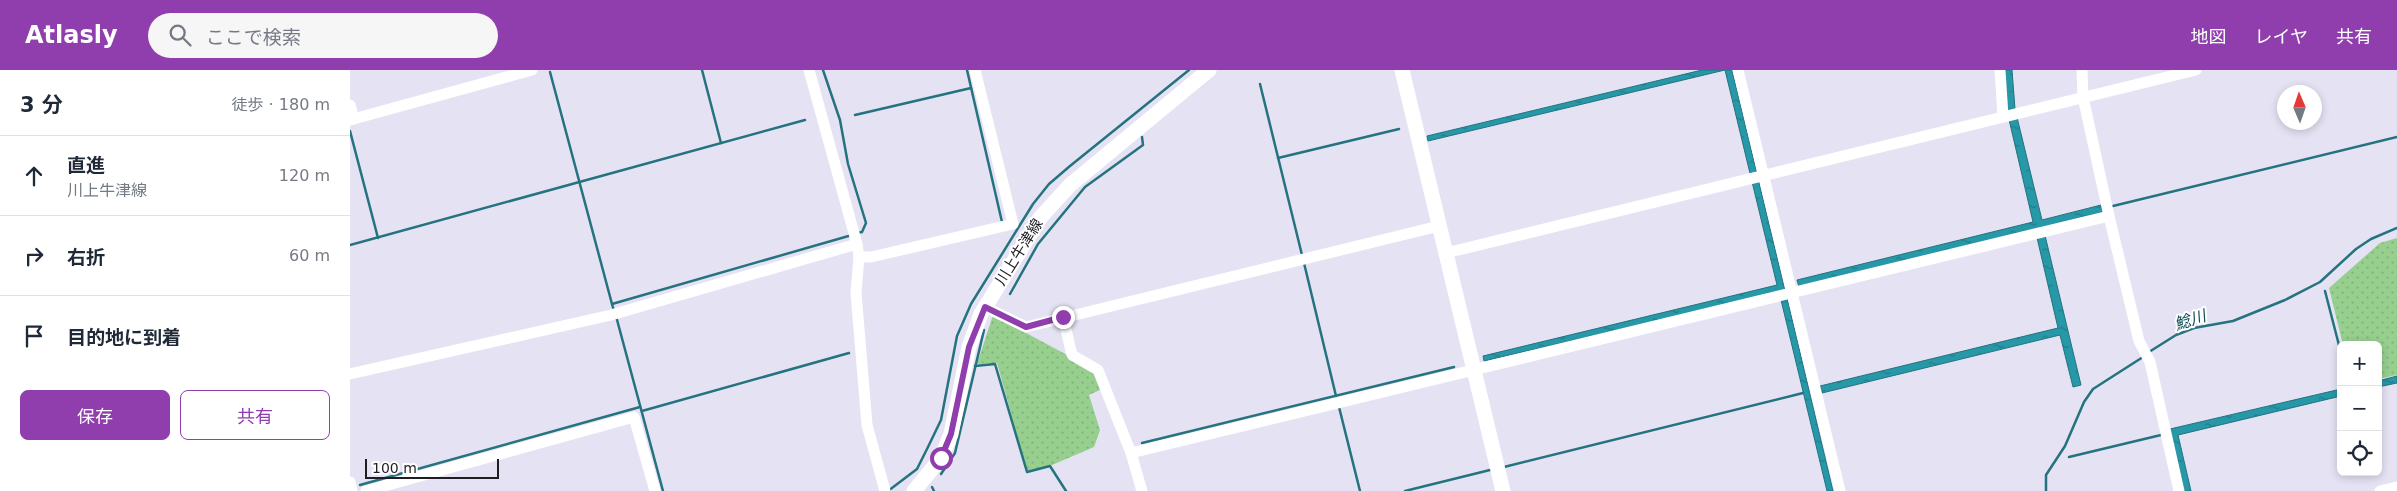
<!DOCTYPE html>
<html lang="ja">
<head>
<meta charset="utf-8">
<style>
	body { margin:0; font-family:"DejaVu Sans","Noto Sans JP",sans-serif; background:#f6f6f7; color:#1f2937 }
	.controls { position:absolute; right:15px; bottom:15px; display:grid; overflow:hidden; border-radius:8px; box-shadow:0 2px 8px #0003 }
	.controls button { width:45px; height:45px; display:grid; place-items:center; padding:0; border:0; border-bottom:1px solid #e0e1e3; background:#fff; color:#1f2937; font:25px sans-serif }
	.compass { position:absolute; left:1927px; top:15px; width:45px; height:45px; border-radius:50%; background:#fff; box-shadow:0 2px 8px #0003; rotate:358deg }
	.scale { position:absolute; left:15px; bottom:12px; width:134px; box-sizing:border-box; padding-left:5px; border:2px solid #1e1d23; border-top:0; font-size:14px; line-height:18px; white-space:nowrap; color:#1e1d23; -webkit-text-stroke:4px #fff; paint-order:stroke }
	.stop { position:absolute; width:15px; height:15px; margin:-11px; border:4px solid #903ead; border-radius:50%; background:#fff }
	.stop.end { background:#903ead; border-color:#fff; box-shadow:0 1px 5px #0008 }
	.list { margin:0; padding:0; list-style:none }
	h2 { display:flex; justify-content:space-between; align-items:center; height:65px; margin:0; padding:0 20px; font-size:21px }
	h2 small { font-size:16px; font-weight:400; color:#747a83 }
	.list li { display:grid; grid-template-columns:32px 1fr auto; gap:15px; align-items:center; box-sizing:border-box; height:80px; padding:0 20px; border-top:1px solid #e0e1e3 }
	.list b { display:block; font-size:19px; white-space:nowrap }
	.list p { margin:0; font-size:16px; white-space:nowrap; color:#747a83 }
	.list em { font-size:16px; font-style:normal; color:#747a83 }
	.actions { display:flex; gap:10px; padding:15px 20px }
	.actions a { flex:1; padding:11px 0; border:1px solid #903ead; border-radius:8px; text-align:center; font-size:18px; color:#903ead }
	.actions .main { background:#903ead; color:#fff }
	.icon { flex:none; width:28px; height:28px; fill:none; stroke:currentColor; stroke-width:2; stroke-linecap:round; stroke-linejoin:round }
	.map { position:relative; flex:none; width:2047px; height:421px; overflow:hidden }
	header { display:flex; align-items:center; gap:30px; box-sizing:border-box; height:70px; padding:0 25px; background:#903ead; color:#fff }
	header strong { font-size:24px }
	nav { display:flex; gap:28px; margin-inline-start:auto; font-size:18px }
	.search { width:350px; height:45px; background:#f6f6f7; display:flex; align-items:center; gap:12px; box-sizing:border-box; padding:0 18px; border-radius:28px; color:#747a83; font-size:19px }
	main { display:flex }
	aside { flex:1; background:#fff }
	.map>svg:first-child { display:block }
	.grass { fill:url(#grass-dots) }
	.water { fill:url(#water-ripples); stroke:#24737f }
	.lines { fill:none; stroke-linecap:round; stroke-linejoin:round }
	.stream { stroke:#24737f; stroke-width:2.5 }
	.street { stroke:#fff; stroke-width:11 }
	.secondary { stroke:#fff; stroke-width:15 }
	.route { stroke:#903ead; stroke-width:6 }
	.labels { text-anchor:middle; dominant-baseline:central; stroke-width:4; stroke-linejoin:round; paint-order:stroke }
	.street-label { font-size:15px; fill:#1e1d23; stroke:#fff }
	.water-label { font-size:16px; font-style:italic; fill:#0e4d56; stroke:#fff }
</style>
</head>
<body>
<header>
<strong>Atlasly</strong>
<div class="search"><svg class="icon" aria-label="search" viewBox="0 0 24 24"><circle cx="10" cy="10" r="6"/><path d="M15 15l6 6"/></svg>ここで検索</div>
<nav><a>地図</a><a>レイヤ</a><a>共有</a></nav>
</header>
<main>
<aside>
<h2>3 分<small>徒歩 · 180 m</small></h2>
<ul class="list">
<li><svg class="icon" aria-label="ahead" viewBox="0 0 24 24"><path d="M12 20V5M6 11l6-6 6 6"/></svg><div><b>直進</b><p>川上牛津線</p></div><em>120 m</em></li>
<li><svg class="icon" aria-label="right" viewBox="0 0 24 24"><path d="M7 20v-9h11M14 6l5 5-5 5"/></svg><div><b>右折</b></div><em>60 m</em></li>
<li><svg class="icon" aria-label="arrive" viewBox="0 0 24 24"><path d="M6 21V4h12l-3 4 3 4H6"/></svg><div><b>目的地に到着</b></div></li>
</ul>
<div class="actions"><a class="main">保存</a><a>共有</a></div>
</aside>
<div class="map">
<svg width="2047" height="421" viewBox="0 0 2047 421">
	<defs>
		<pattern id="grass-dots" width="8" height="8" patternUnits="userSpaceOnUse" patternTransform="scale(1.25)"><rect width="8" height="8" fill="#97cf8f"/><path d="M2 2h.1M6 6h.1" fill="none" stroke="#82b17b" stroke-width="1.8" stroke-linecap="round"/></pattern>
		<pattern id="water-ripples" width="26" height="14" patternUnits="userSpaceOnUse" patternTransform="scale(1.25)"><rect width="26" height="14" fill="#2798a7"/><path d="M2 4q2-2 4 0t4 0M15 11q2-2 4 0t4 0" fill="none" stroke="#217b88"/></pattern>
	</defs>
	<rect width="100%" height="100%" fill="#e5e2f3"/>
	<g class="grass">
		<polygon points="2047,168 2047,305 2028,309 2028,275 1993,275 1979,218 2030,173"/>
		<polygon points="643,245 719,286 745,303 752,319 739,325 750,360 744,377 702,395 677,401 647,293 627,294"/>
	</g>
	<g class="water">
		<polygon points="1352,0 1382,0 1435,221 1134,291 1133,286 1427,215 1375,0 1078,71 1077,66"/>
		<polygon points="1655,0 1662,0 1665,39 1692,150 1751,135 1753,142 1693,157 1731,315 1723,317 1710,265 1472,323 1470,316 1708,258 1685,159 1449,217 1447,210 1683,152 1657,41"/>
		<polygon points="1437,228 1483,421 1477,421 1431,230"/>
		<polygon points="2047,306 2047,313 2028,317 2028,311"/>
		<polygon points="1991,319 1991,326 1828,365 1841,421 1834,421 1820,359"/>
	</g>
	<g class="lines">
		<g class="stream">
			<polyline points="352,0 371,73"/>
			<polyline points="473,0 490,50 498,94 516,153 512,162 507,163"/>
			<polyline points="617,0 652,152"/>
			<polyline points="200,2 262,234"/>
			<polyline points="910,14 952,185"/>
			<polyline points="505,45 621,18"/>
			<polyline points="0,61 28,168"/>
			<polyline points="928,88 1049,59"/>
			<polyline points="1763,136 2047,67"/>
			<polyline points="0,175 455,50"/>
			<polyline points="954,193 986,326"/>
			<polyline points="1975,221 1991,283"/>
			<polyline points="660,224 688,174 735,117 793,75 792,67"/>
			<polyline points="264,241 262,234 502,165"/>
			<polyline points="266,246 313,421"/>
			<polyline points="1799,282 1826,265 1844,258 1883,251 1935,230 1970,212 2006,179 2021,169 2047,158"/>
			<polyline points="625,296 645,294 677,402 700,396 716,421"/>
			<polyline points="989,337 1010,421"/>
			<polyline points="292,341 499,283"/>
			<polyline points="792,373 1104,297"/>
			<polyline points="1719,387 1811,365"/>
			<polyline points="1154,397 1453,323"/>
			<polyline points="591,404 605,383 634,260"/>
			<polyline points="10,415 290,337"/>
			<polyline points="582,417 584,421"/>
			<polyline points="538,421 567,399 578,377 591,350 607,266 621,234 683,134 699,114 720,96 839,0"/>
			<polyline points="1055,421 1140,400"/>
			<polyline points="1696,421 1696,405 1715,376 1734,332 1743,319 1793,287"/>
		</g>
		<g class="street">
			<polyline points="459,0 507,174 509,187 506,223 517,355 535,421"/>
			<polyline points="1388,0 1490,421"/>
			<polyline points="1650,0 1653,46"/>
			<polyline points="1732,0 1733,27 1759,146"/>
			<polyline points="0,35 4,49"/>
			<polyline points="0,50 182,0"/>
			<polyline points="1096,183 1846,0"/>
			<polyline points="509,187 521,187 663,154 625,0"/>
			<polyline points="635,237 676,257 1089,156"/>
			<polyline points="713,247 722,285 748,300 781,383 1759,146 1789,271 1800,292 1829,421"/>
			<polyline points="0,304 261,245 507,174"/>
			<polyline points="781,383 792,421"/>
			<polyline points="0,412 2,421"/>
			<polyline points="16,421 284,347 305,421"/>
			<polyline points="2030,421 2047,417"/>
		</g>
		<g class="secondary">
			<polyline points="1052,0 1153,421"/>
			<polyline points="564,421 591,388 601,364 619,277 631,244 690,148 720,115 859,0"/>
		</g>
	</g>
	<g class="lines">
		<polyline class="route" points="591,388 601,364 619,277 635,237 676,257 713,247"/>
	</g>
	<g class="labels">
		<g class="street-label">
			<text transform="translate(669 182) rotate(-58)">川上牛津線</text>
		</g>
		<g class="water-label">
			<text transform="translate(1840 250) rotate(-18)">鯰川</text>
		</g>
	</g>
</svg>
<div class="controls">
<button>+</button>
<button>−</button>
<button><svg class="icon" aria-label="locate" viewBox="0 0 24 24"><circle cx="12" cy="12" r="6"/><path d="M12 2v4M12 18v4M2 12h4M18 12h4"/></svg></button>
</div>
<svg class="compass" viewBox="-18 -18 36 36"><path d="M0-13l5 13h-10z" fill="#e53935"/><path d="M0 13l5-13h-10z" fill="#747a83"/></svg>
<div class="scale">100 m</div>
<div class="stop" style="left:591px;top:388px"></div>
<div class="stop end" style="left:713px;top:247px"></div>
</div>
</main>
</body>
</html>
